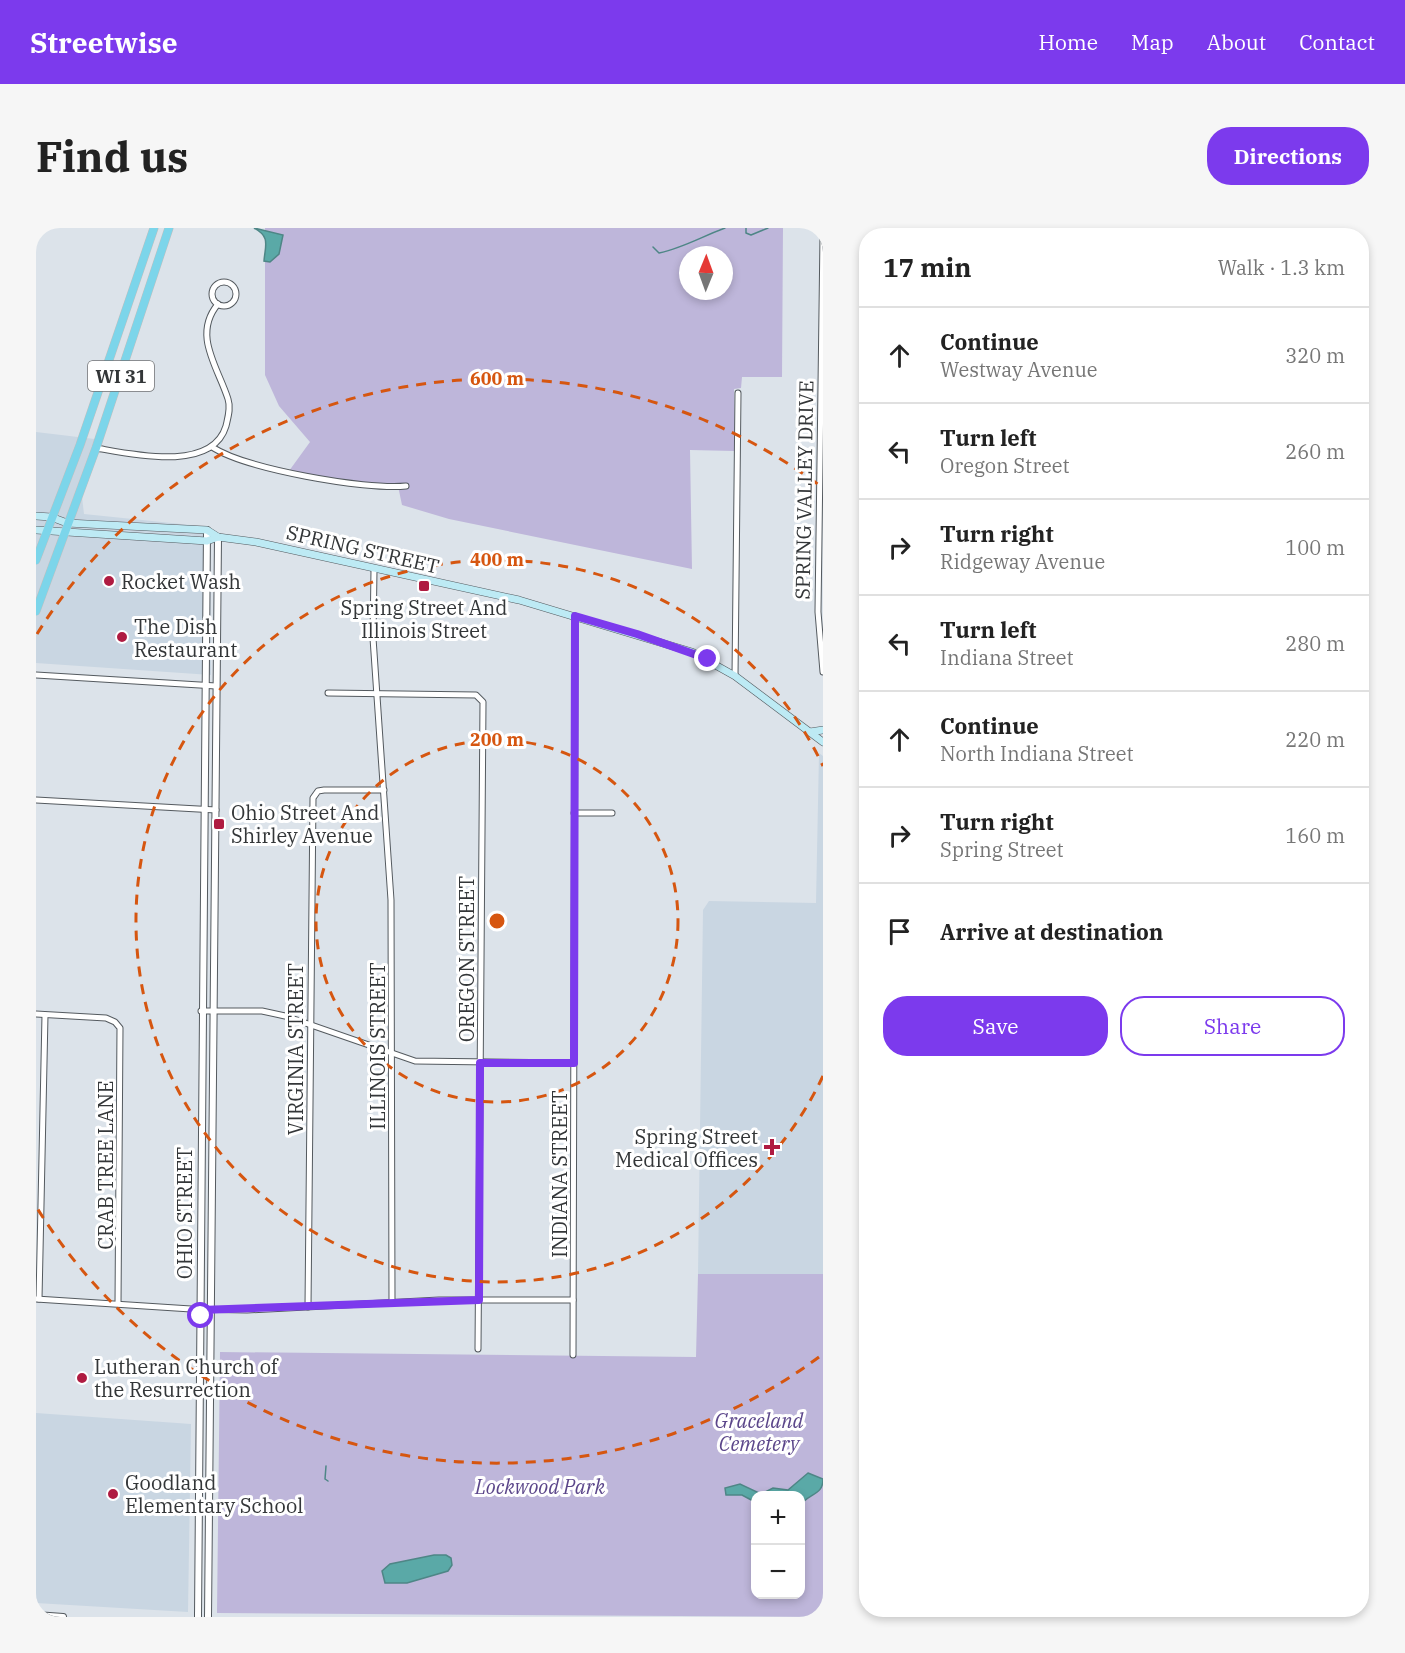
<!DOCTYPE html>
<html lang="en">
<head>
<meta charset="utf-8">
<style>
	body { margin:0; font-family:"IBM Plex Serif",serif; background:#f6f6f6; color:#222 }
	.controls { position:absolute; right:18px; bottom:18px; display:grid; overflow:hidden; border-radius:12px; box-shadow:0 3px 9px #0003 }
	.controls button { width:54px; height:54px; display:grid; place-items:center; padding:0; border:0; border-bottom:2px solid #e0e0e0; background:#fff; color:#222; font:30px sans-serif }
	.compass { position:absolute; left:643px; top:18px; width:54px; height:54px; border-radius:50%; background:#fff; box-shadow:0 3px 9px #0003; rotate:1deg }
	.stop { position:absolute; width:18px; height:18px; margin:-14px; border:4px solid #7c3aed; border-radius:50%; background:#fff }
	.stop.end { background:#7c3aed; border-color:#fff; box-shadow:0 2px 6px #0008 }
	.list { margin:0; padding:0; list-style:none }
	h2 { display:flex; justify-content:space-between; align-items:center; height:78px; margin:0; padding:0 24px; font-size:26px }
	h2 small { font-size:20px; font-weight:400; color:#767676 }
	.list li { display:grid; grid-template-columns:39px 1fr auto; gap:18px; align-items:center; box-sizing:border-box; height:96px; padding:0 24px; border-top:2px solid #e0e0e0 }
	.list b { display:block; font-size:22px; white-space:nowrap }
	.list p { margin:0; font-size:20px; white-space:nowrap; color:#767676 }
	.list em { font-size:20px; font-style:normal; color:#767676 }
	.actions { display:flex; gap:12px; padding:18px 24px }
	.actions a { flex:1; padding:14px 0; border:2px solid #7c3aed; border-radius:24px; text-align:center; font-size:21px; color:#7c3aed }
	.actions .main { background:#7c3aed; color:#fff }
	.icon { flex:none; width:33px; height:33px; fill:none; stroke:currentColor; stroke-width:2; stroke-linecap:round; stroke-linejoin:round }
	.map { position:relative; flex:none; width:787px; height:1389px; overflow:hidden; border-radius:24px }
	header { display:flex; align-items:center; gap:36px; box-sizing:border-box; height:84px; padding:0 30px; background:#7c3aed; color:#fff }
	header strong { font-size:28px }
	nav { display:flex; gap:33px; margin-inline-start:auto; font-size:21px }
	.intro { display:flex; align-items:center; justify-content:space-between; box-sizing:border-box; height:144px; padding:0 36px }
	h1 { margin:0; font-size:42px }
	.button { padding:15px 27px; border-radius:24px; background:#7c3aed; color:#fff; font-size:21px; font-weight:700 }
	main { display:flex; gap:36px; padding:0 36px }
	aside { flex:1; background:#fff; border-radius:24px; box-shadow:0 3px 9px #0003 }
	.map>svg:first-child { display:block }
	.built { fill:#c9d6e2 }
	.green { fill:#beb6da; fill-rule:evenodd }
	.water { fill:#5aa9a7; stroke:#4e8686; stroke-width:1.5 }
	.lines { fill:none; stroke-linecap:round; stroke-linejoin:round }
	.stream { stroke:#4e8686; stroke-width:1.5 }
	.minor-casing { stroke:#545a5f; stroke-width:7 }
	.tertiary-casing { stroke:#545a5f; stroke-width:8 }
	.secondary-casing { stroke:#545a5f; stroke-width:8 }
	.primary-casing { stroke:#bebfbf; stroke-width:9 }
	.minor { stroke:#fff; stroke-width:5 }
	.tertiary { stroke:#fff; stroke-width:6 }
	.secondary { stroke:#bdeaf4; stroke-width:7 }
	.primary { stroke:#7cd5ea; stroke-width:8 }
	.route { stroke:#7c3aed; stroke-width:8 }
	.ring { fill:none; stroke:#d65610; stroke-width:3; stroke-dasharray:10 8 }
	.poi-dot { fill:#af1b41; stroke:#fff; stroke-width:2 }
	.labels { text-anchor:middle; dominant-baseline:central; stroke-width:6; stroke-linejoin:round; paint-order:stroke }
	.shield { fill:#fff; stroke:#707274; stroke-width:1.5 }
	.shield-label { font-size:18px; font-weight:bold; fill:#333638 }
	.street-label { font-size:20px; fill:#333638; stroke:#fff }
	.poi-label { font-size:20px; fill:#333638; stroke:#fff; text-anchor:start }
	.park-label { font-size:20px; font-style:italic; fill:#5b468a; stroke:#fff }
	.centre { fill:#d65610; stroke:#fff; stroke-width:3 }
	.ring-label { font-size:18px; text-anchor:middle; font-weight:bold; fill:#d65610; stroke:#fff; stroke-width:6; stroke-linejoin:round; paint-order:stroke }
</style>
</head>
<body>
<header>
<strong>Streetwise</strong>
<nav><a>Home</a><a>Map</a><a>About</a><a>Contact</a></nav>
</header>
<div class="intro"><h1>Find us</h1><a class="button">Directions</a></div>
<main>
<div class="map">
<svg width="787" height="1389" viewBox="0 0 787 1389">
	<rect width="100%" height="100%" fill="#dce3ea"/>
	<g class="built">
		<polygon points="0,204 67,212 46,269 48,286 174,299 175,447 0,435"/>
		<polygon points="783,525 787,528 787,1046 662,1046 667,682 673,673 780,675"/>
		<polygon points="0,1185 155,1196 152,1384 0,1375"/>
	</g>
	<g class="green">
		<path d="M229,0h518l-1,149h-40l-1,11 -7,1 1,62 -45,-1 2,119 -243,-50 -47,-14 -4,-19 -27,-1 -82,-14 21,-29 -31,-36 -14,-31zM652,27h36v36h-36z"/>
		<path d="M662,1046h125v343l-606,-4 3,-261 476,5zM720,1268h44v98h-44z"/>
	</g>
	<g class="water">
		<path d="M218,0l29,7 -4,19 -9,8 -6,-1c1,-15 7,-24 -10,-33z"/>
		<path d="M772,1245l15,6c0,15 -11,14 -20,23h-2l-1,-6h-44l-1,6 -13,-7h-16l-1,-7 15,-4 21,10 12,-6 15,2z"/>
		<polygon points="398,1327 410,1327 415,1330 416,1337 412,1343 371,1355 349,1355 346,1343 354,1336"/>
	</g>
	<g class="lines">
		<g class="stream">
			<polyline points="710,0 710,5 715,7 732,0"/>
			<path d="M617,19l6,6c24,-5 44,-17 66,-25"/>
			<polyline points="290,1238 289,1251 292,1253"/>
		</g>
		<defs>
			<g id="minor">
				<polyline points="787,7 782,384 787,444"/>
				<circle cx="188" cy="66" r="12"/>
				<path d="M176,219c34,22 152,43 194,39"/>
				<path d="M60,220c35,6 116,25 130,-22 2,-9 5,-18 2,-27 -10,-32 -36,-64 -10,-95"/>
				<polyline points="338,342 337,410 355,672 356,1075"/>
				<polyline points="0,447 180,458"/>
				<polyline points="699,448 702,165"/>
				<polyline points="292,465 440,467 447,474 442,1121"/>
				<polyline points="0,572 180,582"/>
				<polyline points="538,585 576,585"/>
				<polyline points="165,783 226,783 249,788 379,833 538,835"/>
				<polyline points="0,786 70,790 79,794 84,800 82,1076"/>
				<polyline points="0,1071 155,1081 211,1082 403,1072 537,1072"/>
				<polyline points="3,1071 9,787"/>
				<polyline points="272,1079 277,570 282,563 288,562 348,562"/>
				<polyline points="537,1127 539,388"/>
			</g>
			<g id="tertiary">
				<polyline points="0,1387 27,1389"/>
				<polyline points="162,1389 171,302"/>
				<polyline points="172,1389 182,309"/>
			</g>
			<g id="secondary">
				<polyline points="0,288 15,289 31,295 171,302 182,309 220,314 483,372 656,424 699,448 787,514"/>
				<polyline points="0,302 171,313 182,309"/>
				<polyline points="774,504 787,502"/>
			</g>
			<g id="primary">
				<polyline points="0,332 44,217 118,0"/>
				<polyline points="0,383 60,220 133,0"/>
			</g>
		</defs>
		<use href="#minor" class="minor-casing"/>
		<use href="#tertiary" class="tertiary-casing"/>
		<use href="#secondary" class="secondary-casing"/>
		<use href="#primary" class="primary-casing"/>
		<use href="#minor" class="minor"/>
		<use href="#tertiary" class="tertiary"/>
		<use href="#secondary" class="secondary"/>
		<use href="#primary" class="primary"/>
	</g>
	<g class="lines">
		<polyline class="route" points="165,1088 165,1082 443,1072 444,835 538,835 539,388 601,406 672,431"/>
	</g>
	<g class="ring">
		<circle cx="461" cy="693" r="181"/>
		<path d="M787 848A361 361 0 1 1 787 538"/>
		<path d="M783 1129A542 542 0 0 1 1 980M1 406A542 542 0 0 1 783 257"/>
	</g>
	<g class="poi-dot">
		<circle cx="73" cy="353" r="6"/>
		<rect x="382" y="352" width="12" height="12" rx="3"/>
		<circle cx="86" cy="409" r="6"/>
		<rect x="177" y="590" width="12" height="12" rx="3"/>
		<path d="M733 910h6v6h6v6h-6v6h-6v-6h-6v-6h6z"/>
		<circle cx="46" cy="1150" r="6"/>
		<circle cx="77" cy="1266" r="6"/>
	</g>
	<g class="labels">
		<rect class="shield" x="52" y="133" width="66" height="30" rx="4.5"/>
		<g class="shield-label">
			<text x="85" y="148">WI 31</text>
		</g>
		<g class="street-label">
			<text transform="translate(768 262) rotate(-89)">SPRING VALLEY DRIVE</text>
			<text transform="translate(327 321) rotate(13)">SPRING STREET</text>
			<text transform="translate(430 731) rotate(-90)">OREGON STREET</text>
			<text transform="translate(341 818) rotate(-90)">ILLINOIS STREET</text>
			<text transform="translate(259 821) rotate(-90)">VIRGINIA STREET</text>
			<text transform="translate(69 937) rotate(-90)">CRAB TREE LANE</text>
			<text transform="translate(523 946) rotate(-90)">INDIANA STREET</text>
			<text transform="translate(148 985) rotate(-90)">OHIO STREET</text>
		</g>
		<g class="poi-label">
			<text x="85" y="353">Rocket Wash</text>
			<text x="388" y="379" text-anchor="middle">Spring Street And<tspan x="388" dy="23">Illinois Street</tspan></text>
			<text x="98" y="398">The Dish<tspan x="98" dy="23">Restaurant</tspan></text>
			<text x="195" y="584">Ohio Street And<tspan x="195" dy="23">Shirley Avenue</tspan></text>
			<text x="722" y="908" text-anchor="end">Spring Street<tspan x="722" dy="23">Medical Offices</tspan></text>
			<text x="58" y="1138">Lutheran Church of<tspan x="58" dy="23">the Resurrection</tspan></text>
			<text x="89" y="1254">Goodland<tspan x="89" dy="23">Elementary School</tspan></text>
		</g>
		<g class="park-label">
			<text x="723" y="1192">Graceland<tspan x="723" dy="23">Cemetery</tspan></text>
			<text x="504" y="1258">Lockwood Park</text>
		</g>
	</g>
	<circle cx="461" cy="693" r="9" class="centre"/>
	<g class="ring-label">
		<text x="461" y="157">600 m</text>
		<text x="461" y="338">400 m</text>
		<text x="461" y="518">200 m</text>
	</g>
</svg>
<div class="controls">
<button>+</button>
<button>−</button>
</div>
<svg class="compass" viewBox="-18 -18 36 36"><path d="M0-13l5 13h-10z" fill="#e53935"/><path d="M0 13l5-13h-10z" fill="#767676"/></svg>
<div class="stop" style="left:165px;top:1088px"></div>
<div class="stop end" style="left:672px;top:431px"></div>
</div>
<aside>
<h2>17 min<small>Walk · 1.3 km</small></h2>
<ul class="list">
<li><svg class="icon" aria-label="ahead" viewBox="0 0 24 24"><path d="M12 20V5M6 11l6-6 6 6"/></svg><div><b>Continue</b><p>Westway Avenue</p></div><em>320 m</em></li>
<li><svg class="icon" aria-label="left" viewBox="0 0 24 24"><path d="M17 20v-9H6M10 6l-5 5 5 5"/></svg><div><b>Turn left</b><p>Oregon Street</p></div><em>260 m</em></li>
<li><svg class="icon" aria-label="right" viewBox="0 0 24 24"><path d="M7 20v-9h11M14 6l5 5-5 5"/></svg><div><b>Turn right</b><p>Ridgeway Avenue</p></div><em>100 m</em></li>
<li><svg class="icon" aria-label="left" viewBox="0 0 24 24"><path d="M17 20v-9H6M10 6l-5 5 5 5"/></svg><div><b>Turn left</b><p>Indiana Street</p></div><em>280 m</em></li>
<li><svg class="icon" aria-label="ahead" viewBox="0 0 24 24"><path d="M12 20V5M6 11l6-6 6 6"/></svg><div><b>Continue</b><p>North Indiana Street</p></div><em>220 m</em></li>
<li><svg class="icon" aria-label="right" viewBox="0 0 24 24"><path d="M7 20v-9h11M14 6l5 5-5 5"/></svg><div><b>Turn right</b><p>Spring Street</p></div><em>160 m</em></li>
<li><svg class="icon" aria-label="arrive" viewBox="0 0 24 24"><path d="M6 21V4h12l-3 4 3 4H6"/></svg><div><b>Arrive at destination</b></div></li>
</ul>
<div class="actions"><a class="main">Save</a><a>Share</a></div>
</aside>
</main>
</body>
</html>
